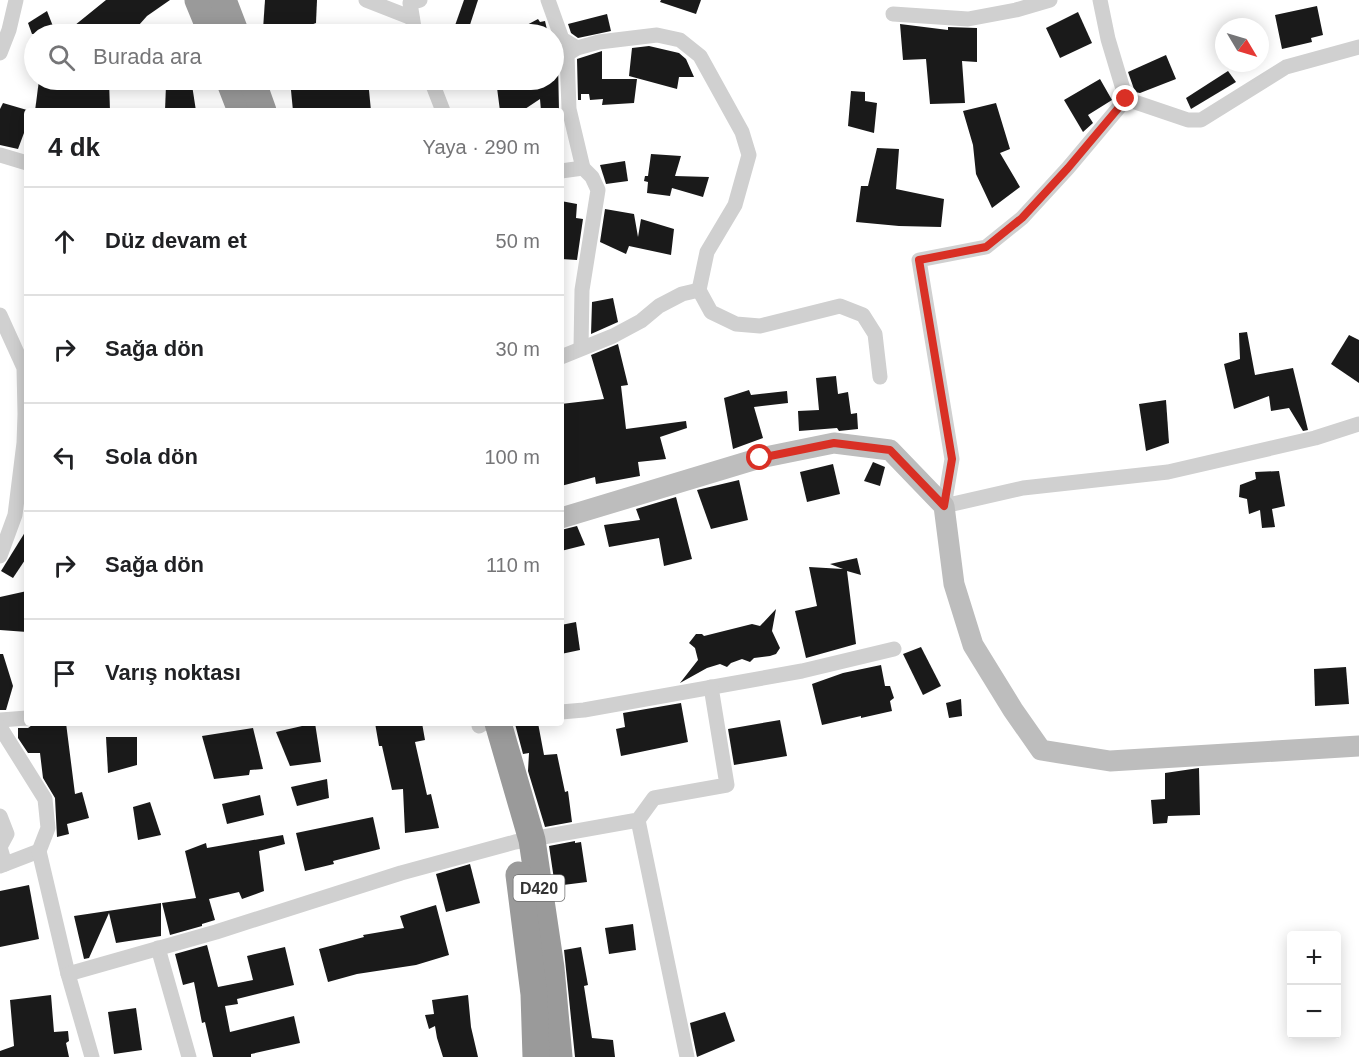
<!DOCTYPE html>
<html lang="tr">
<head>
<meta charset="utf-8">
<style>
	body { margin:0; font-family:Helvetica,sans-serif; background:#f2f2f2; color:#202124 }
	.controls { position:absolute; right:18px; bottom:18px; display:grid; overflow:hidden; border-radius:6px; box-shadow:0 3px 15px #0003 }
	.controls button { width:54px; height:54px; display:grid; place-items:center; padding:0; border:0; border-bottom:2px solid #e0e0e0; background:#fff; color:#202124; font:30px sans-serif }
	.compass { position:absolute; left:1215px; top:18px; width:54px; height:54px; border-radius:50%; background:#fff; box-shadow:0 3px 15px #0003; rotate:128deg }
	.stop { position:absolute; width:18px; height:18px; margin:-14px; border:4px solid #d93025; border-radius:50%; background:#fff }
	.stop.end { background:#d93025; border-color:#fff; box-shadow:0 2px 6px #0008 }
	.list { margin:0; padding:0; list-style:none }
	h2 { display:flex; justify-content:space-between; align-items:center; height:78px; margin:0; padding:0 24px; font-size:26px }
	h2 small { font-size:20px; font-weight:400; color:#757577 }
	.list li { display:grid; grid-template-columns:39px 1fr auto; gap:18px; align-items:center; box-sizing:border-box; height:108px; padding:0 24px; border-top:2px solid #e0e0e0 }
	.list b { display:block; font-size:22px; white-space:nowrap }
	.list em { font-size:20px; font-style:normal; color:#757577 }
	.icon { flex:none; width:33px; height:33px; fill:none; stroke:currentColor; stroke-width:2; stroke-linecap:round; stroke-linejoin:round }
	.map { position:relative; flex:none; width:1359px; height:1057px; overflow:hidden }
	.search { position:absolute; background:#fff; box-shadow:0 3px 15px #0003; left:24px; top:24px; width:540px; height:66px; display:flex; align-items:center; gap:15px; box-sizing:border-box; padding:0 21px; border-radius:33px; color:#757577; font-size:22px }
	.panel { position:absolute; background:#fff; box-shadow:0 3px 15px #0003; left:24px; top:108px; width:540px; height:618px; border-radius:6px }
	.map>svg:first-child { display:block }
	.building { fill:#1a1a1a }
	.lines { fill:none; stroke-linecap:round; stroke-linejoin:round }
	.street { stroke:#d0d0d0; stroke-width:15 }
	.secondary { stroke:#bdbdbd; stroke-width:21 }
	.highway { stroke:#9a9a9a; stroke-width:27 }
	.route { stroke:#d93025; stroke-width:8 }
	.labels { text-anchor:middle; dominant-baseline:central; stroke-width:6; stroke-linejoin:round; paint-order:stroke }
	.shield { fill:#fff; stroke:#707070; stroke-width:1.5 }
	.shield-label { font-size:16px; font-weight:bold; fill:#333 }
</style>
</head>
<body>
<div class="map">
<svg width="1359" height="1057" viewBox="0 0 1359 1057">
	<rect width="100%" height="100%" fill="#fff"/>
	<g class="building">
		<polygon points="106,0 170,0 147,16 131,34 64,34"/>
		<polygon points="265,0 317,0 316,23 295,31 263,29"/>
		<polygon points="464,0 478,0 467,34 452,34"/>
		<polygon points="661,0 701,0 696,14 660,2"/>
		<polygon points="1317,6 1323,35 1311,38 1312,42 1282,49 1275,15"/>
		<polygon points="47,11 56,34 32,34 28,23"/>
		<polygon points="1078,12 1092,43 1060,58 1046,28"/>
		<polygon points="607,14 611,31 578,38 571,33 568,24"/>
		<polygon points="538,19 540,22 545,21 548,34 510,34"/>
		<polygon points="900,24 948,30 948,27 977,28 977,62 962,61 965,103 930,104 926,59 903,60"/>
		<polygon points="649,46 679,53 686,59 694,77 679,77 677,89 629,76 632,48"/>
		<polygon points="602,51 602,79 637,79 634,103 602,105 603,99 590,100 589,94 581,94 581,100 578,100 577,59"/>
		<polygon points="1166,55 1176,79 1140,93 1135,92 1128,72"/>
		<polygon points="554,62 558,62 559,111 541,111 540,99 522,111 500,111 496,80 554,80"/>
		<polygon points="1228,71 1236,82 1191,109 1186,98"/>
		<polygon points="1100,79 1112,100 1088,115 1093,123 1083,132 1064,100"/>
		<polygon points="39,80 109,80 110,111 35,111"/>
		<polygon points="290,80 368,80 371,111 293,111"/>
		<polygon points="166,85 192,85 196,111 165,111"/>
		<polygon points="851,91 865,92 865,101 877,103 874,133 848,126"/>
		<polygon points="3,103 27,110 27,125 18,149 0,145 0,109"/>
		<polygon points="996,103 1010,149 1000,153 1020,187 992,208 976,174 973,145 963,111"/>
		<polygon points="877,148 899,149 896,189 944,199 941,227 899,226 856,222 861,186 868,186"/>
		<polygon points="651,154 681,156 675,176 709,177 703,197 672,188 670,196 647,193 648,182 644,181 645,176 648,176"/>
		<polygon points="625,161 628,181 606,184 600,165"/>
		<polygon points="561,201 577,204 576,218 583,219 577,260 561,259"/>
		<polygon points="605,209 634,214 638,237 641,219 674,229 671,255 629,246 626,254 600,242"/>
		<polygon points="613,298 618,322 591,334 592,302"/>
		<polygon points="1247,332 1255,375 1293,368 1308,430 1303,431 1289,408 1271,411 1269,396 1234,409 1224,364 1240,359 1239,333"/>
		<polygon points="1349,335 1359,340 1359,383 1331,364"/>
		<polygon points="618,344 628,385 621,386 626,429 686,421 687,428 660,437 666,459 638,462 640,476 596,484 595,477 561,486 561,404 604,399 591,355"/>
		<polygon points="836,376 838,394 848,392 851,414 857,413 858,429 839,431 837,428 799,431 798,411 819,410 816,378"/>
		<polygon points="749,390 751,395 787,391 788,403 754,407 763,438 733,449 724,398"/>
		<polygon points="1166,400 1169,443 1146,451 1139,404"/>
		<polygon points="873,462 885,467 880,486 864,481"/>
		<polygon points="833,464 840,494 807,502 800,472"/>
		<polygon points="1279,471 1285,506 1272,509 1275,527 1262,528 1260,510 1249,514 1247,499 1239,497 1240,485 1256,479 1255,472"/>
		<polygon points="739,480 748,520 711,529 697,490"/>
		<polygon points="676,497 692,559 664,566 659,538 609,547 604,525 640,520 636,509"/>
		<polygon points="577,526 585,545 561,551 561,530"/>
		<polygon points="27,529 27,557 13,578 1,571"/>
		<polygon points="857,558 861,575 847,571 856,644 806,658 795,611 817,606 809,567 843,569 830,564"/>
		<polygon points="27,591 27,632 0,630 0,597"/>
		<polygon points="776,609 772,631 780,648 776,654 770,656 754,658 750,662 742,659 731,663 727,667 720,664 707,668 680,683 698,660 695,648 689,643 696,634 702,634 704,636 752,624 760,626"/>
		<polygon points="576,622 580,650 561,654 561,625"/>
		<polygon points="921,647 941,686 923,695 903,654"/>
		<polygon points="0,654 3,654 13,686 6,710 0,710"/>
		<polygon points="881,665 885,686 890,686 894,698 890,701 892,711 861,718 861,716 822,725 812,684 843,673"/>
		<polygon points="1346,667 1349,704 1315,706 1314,669"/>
		<polygon points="961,699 962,716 949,718 946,703"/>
		<polygon points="681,703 688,742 621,756 616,729 625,727 623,713"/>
		<polygon points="780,720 787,756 734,765 728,729"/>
		<polygon points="35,723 66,723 75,794 82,792 89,818 67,824 69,834 57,837 55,798 43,778 40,753 28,753 18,738 18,728 28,728"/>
		<polygon points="315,723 321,762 290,766 276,732"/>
		<polygon points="375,723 422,723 425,740 415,742 427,795 431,794 439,828 405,833 403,789 392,790 382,746 379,746"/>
		<polygon points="538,723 544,755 557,754 565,792 568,791 572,822 545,827 528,771 529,753 523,754 515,724"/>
		<polygon points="253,728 263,769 250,770 249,775 214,779 202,736"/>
		<polygon points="106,737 137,737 137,765 108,773"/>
		<polygon points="1199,768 1200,815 1168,816 1167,823 1153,824 1151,800 1165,799 1165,773"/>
		<polygon points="327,779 329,798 297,806 291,787"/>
		<polygon points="260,795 264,815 227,824 222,804"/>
		<polygon points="150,802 161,835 138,840 133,807"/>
		<polygon points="373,817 380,849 333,861 334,864 305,871 296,833"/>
		<polygon points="283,835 285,844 259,851 264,891 242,899 239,892 209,899 215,920 202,924 202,926 170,935 162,903 196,898 185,851 206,843 207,848"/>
		<polygon points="575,841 575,843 581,842 587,882 555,886 549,846"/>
		<polygon points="470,864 480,903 446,912 436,874"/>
		<polygon points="29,885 39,939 0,947 0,891"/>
		<polygon points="161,903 161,936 116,943 109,913 89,958 84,959 74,916"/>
		<polygon points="436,905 449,955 416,965 357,974 328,982 319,949 364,937 363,935 404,928 400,916"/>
		<polygon points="633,924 636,950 609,954 605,928"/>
		<polygon points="207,945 218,987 253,980 247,956 285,947 294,985 237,999 238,1004 225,1006 230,1032 294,1016 300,1043 251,1054 251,1057 213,1057 205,1022 202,1023 194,982 183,985 175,954"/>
		<polygon points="581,947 588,985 584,986 592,1038 613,1040 615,1057 575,1057 564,950"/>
		<polygon points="51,995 54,1032 68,1031 69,1041 66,1043 69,1057 0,1057 0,1051 14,1046 10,1000"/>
		<polygon points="468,995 471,1027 478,1057 443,1057 437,1038 435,1026 429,1029 425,1015 434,1014 432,1000"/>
		<polygon points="136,1008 142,1050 114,1054 108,1012"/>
		<polygon points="725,1012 735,1041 697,1057 690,1023"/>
	</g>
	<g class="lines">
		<g class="street">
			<polyline points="366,0 412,18"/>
			<polyline points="548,0 562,39 577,48"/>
			<polyline points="1100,0 1108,39 1126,99 1068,168 1022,218 986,247 919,260 952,459 944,506 1023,488 1168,472 1315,438 1359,424"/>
			<polyline points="893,14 968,19 1016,10 1050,0"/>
			<polyline points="415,34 410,3 420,0"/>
			<polyline points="0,53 9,30 16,0"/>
			<polyline points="431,80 443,111"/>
			<polyline points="1126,99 1188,120 1201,120 1286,67 1359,47"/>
			<polyline points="0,155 27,163"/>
			<polyline points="583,168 569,109 567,54 577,48 599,42 657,35 680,40 700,56 742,132 749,155 735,205 707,252 699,290 711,312 736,324 760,326 840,306 863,315 875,334 880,377"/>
			<polyline points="561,171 583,168 592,177 598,190 582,290 581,348"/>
			<polyline points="0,315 24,368 25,414 24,443 15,515 0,556"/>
			<polyline points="561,357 613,336 641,321 659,306 682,294 699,290"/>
			<polyline points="561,712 584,710 802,671 894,649"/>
			<polyline points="0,720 27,718"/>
			<polyline points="479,726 484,723"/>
			<polyline points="0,727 45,799 48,828 39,851 0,866"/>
			<polyline points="0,816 7,834 0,847 5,864"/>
			<polyline points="638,820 687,1057"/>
			<polyline points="39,851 68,974 92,1057"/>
			<polyline points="158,948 189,1057"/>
			<polyline points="68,974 216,932 401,873 515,842 638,820 654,798 727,785 711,687"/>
		</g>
		<polyline class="secondary" points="561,518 760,458 834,443 890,450 944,506 954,584 973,645 1013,710 1041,750 1110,761 1359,746"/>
		<g class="highway">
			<polyline points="198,0 212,34"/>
			<polyline points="223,0 236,34"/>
			<polyline points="229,80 241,111"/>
			<polyline points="252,80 263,111"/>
			<polyline points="498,723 532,840 551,968 559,1057"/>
			<polyline points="519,875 534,994 536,1057"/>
		</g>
	</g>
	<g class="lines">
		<polyline class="route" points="760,458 834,443 890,450 944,506 952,459 919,260 986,247 1022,218 1068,168 1126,99"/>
	</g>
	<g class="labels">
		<rect class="shield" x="513.5" y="875" width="51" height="26" rx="4.5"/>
		<g class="shield-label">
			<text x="539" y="888">D420</text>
		</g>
	</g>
</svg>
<div class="controls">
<button>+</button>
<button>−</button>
</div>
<svg class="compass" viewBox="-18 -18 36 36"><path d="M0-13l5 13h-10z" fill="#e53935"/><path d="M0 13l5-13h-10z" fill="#757577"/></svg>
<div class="stop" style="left:760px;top:458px"></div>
<div class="stop end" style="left:1126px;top:99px"></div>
<div class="search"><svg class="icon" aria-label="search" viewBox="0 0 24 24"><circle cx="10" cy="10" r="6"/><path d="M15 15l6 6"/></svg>Burada ara</div>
<section class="panel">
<h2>4 dk<small>Yaya · 290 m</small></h2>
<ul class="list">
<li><svg class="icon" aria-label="ahead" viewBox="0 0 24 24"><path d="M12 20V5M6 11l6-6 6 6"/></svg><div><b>Düz devam et</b></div><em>50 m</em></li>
<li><svg class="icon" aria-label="right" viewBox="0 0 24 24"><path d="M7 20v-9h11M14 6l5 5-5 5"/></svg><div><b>Sağa dön</b></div><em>30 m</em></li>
<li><svg class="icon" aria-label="left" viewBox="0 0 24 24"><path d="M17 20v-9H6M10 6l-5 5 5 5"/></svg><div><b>Sola dön</b></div><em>100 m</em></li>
<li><svg class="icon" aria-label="right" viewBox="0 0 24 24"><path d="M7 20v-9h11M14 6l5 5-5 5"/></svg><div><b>Sağa dön</b></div><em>110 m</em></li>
<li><svg class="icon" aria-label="arrive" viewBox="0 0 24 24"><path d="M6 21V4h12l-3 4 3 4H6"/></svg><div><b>Varış noktası</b></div></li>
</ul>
</section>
</div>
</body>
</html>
